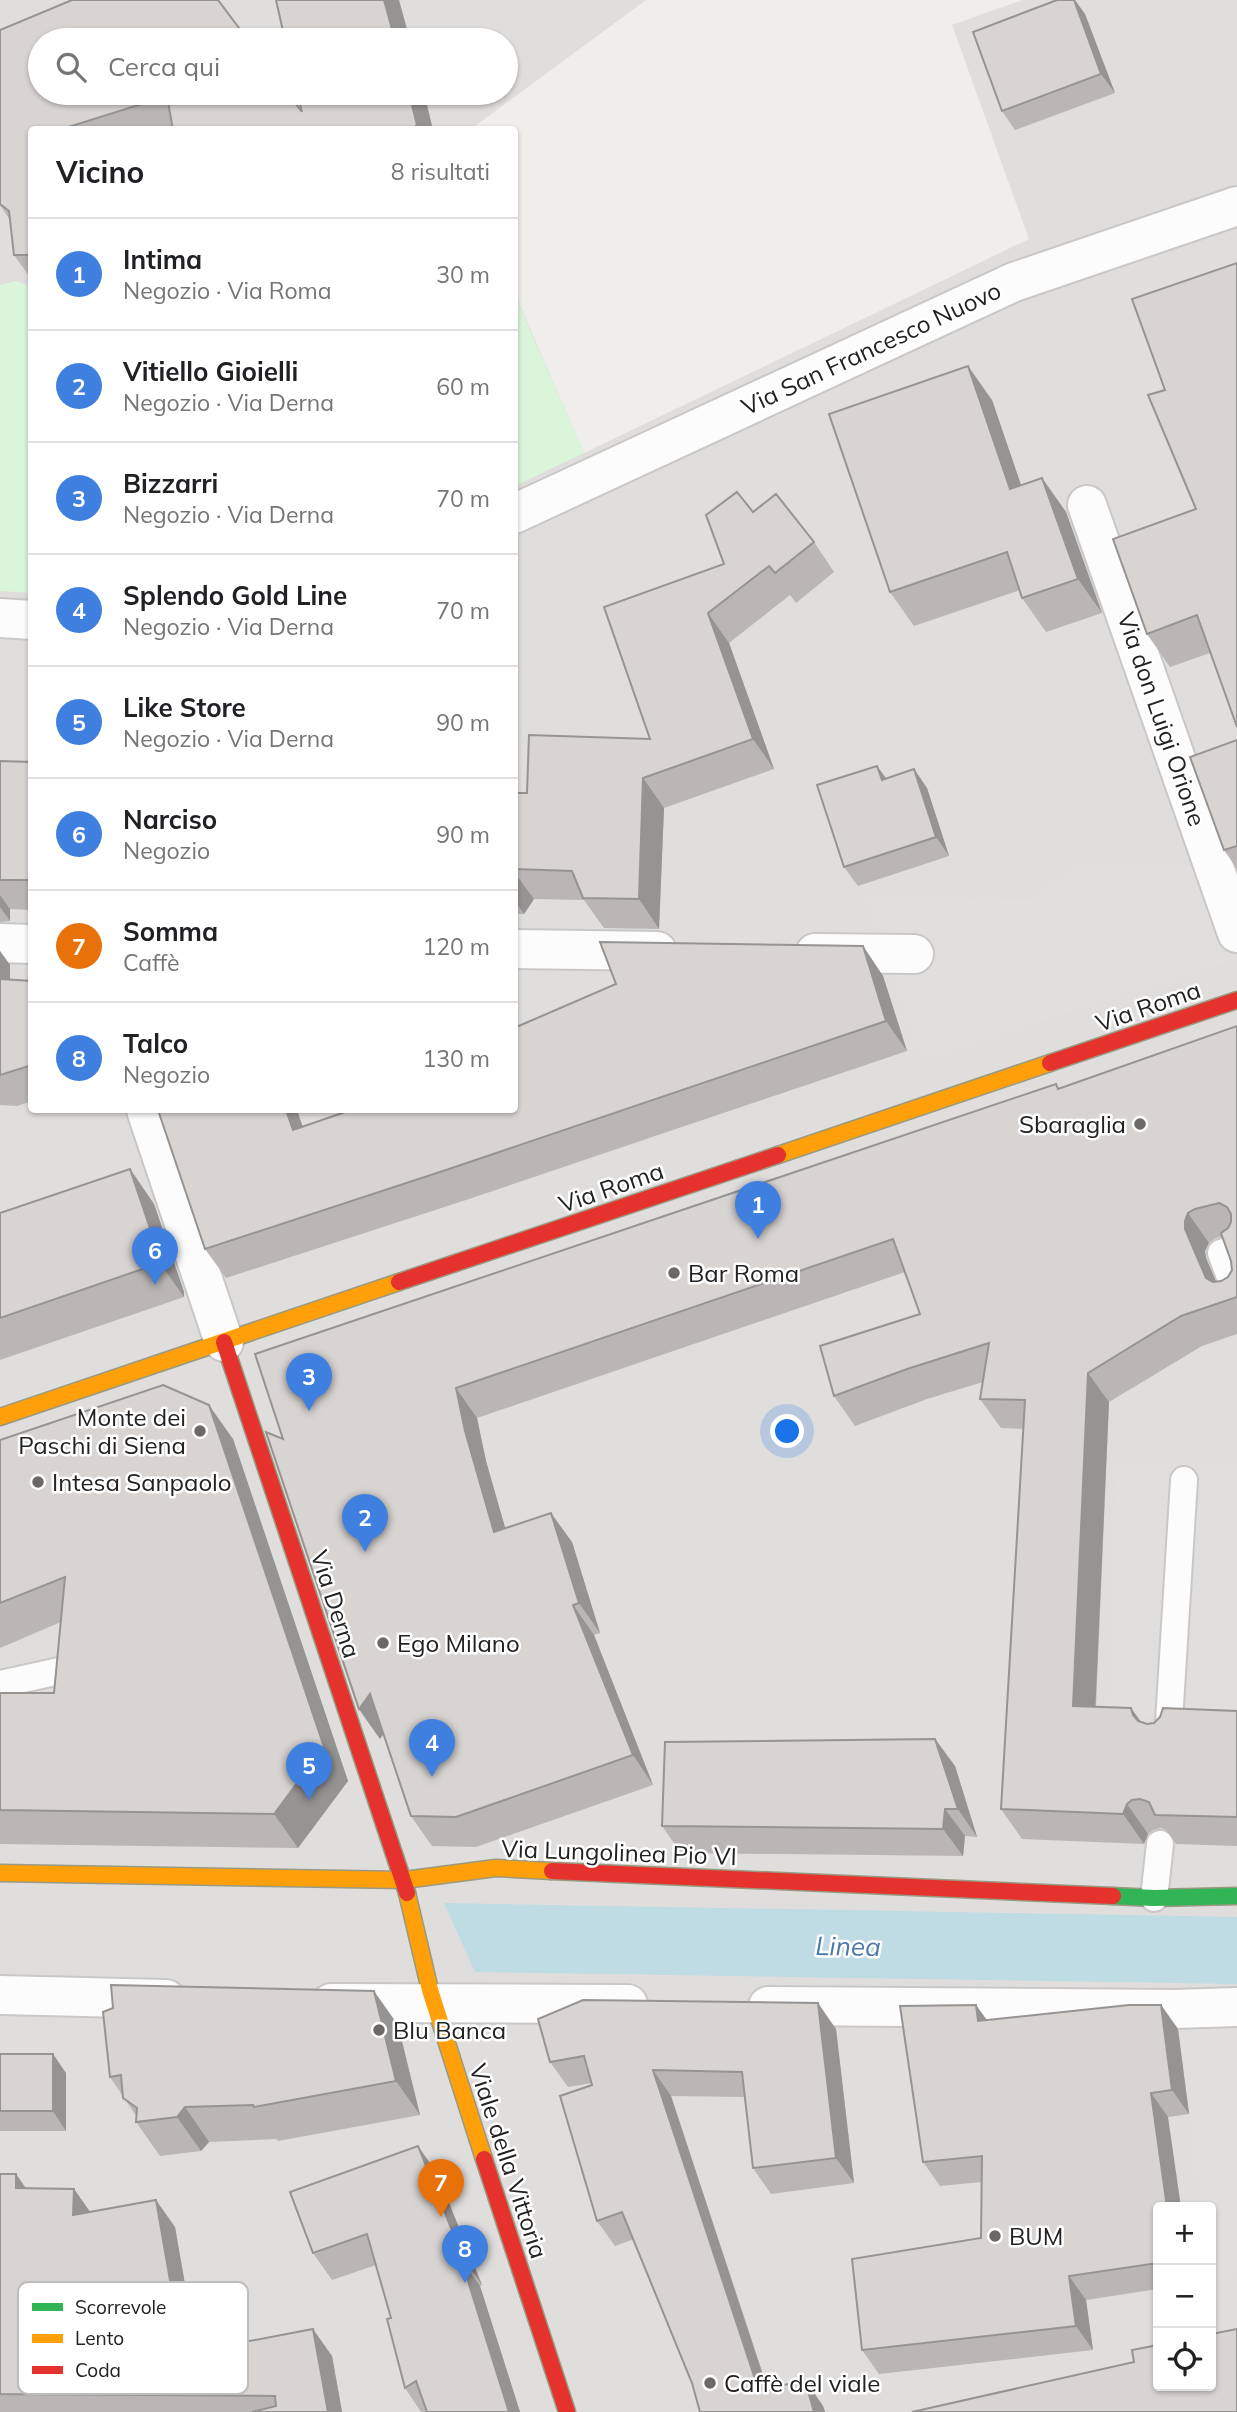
<!DOCTYPE html>
<html lang="it">
<head>
<meta charset="utf-8">
<style>
	body { margin:0; font-family:Mulish,sans-serif; background:#f6f6f6; color:#202124 }
	.controls { position:absolute; right:21px; bottom:21px; display:grid; overflow:hidden; border-radius:7px; box-shadow:0 2px 5px #0004 }
	.controls button { width:63px; height:63px; display:grid; place-items:center; padding:0; border:0; border-bottom:2px solid #e0e0e0; background:#fff; color:#202124; font:35px sans-serif }
	.you { position:absolute; left:788px; top:1432px; width:24px; height:24px; margin:-18px; border:5px solid #fff; border-radius:50%; background:#1a73e8; box-shadow:0 0 0 10px #1a73e833 }
	.badge { display:grid; place-items:center; width:46px; height:46px; border-radius:50%; background:#1a73e8; color:#fff; font-size:23px; font-weight:700 }
	.pin { position:absolute; translate:-50% -58px; filter:drop-shadow(0 2px 4px #0008) }
	.pin::after { content:''; position:absolute; top:37px; width:24px; height:21px; background:inherit; clip-path:polygon(0 0,100% 0,50% 100%) }
	.list { margin:0; padding:0; list-style:none }
	h2 { display:flex; justify-content:space-between; align-items:center; height:91px; margin:0; padding:0 28px; font-size:30px }
	h2 small { font-size:23px; font-weight:400; color:#757577 }
	.list li { display:grid; grid-template-columns:46px 1fr auto; gap:21px; align-items:center; box-sizing:border-box; height:112px; padding:0 28px; border-top:2px solid #e0e0e0 }
	.list b { display:block; font-size:26px; white-space:nowrap }
	.list p { margin:0; font-size:23px; white-space:nowrap; color:#757577 }
	.list em { font-size:23px; font-style:normal; color:#757577 }
	.icon { flex:none; width:38px; height:38px; fill:none; stroke:currentColor; stroke-width:2; stroke-linecap:round; stroke-linejoin:round }
	.map { position:relative; flex:none; width:1237px; height:2412px; overflow:hidden }
	.search { position:absolute; background:#fff; box-shadow:0 2px 5px #0004; left:28px; top:28px; width:490px; height:77px; display:flex; align-items:center; gap:18px; box-sizing:border-box; padding:0 24px; border-radius:38px; color:#757577; font-size:26px }
	.panel { position:absolute; background:#fff; box-shadow:0 2px 5px #0004; left:28px; top:126px; width:490px; height:987px; border-radius:7px }
	.map>svg:first-child { display:block }
	.residential { fill:#dfdedc; fill-rule:evenodd }
	.park { fill:#daf5da }
	.parking { fill:#e0dfde }
	.water { fill:#bfdbe3 }
	.lines { fill:none; stroke-linecap:round; stroke-linejoin:round }
	.lane-casing { stroke:#c9c8c7; stroke-width:30 }
	.street-casing { stroke:#c9c8c7; stroke-width:42 }
	.fast-casing { stroke:#999a82; stroke-width:19 }
	.slow-casing { stroke:#999a82; stroke-width:19 }
	.jam-casing { stroke:#999a82; stroke-width:19 }
	.lane { stroke:#fdfcfc; stroke-width:26 }
	.street { stroke:#fdfcfc; stroke-width:38 }
	.fast { stroke:#30b455; stroke-width:16 }
	.slow { stroke:#ff9f0a; stroke-width:16 }
	.jam { stroke:#e5322d; stroke-width:16 }
	.wall { fill:#b9b6b5; fill-rule:evenodd }
	.shaded-wall { fill:#969493 }
	.building { fill:#d7d4d2; stroke:#969493; stroke-width:2; fill-rule:evenodd }
	.poi-dot { fill:#6a6968; stroke:#fff; stroke-width:2.5 }
	.labels { text-anchor:middle; dominant-baseline:central; stroke-width:5; stroke-linejoin:round; paint-order:stroke }
	.street-label { font-size:24px; fill:#222; stroke:#fff }
	.poi-label { font-size:24px; fill:#222; stroke:#fff; text-anchor:start }
	.water-label { font-size:26px; font-style:italic; fill:#4a7aab; stroke:#fff }
	.key { fill:#fff; stroke:#bdbdbd; stroke-width:2 }
	.key-label { font-size:19px; fill:#222 }
</style>
</head>
<body>
<div class="map">
<svg width="1237" height="2412" viewBox="0 0 1237 2412">
	<rect width="100%" height="100%" fill="#f0eeeb"/>
	<path class="residential" d="M0,0h646l-175,129 -439,1v980h482l1,-816 69,159 445,-214 -77,-214 70,-25h215v2412h-1237zM40,40h466v53h-466zM1158,2207h53v179h-53z"/>
	<g class="park">
		<polygon points="16,281 32,287 31,593 0,591 0,285"/>
		<polygon points="514,294 584,453 515,486 514,486"/>
	</g>
	<g class="parking">
		<polygon points="1084,862 1202,866 1235,959 922,1059 867,897 1031,900"/>
		<polygon points="1117,1464 1237,1467 1237,1718 1109,1715"/>
		<polygon points="1178,2025 1237,2027 1237,2274 1211,2276 1211,2207 1202,2207"/>
	</g>
	<polygon class="water" points="444,1903 1237,1917 1237,1984 475,1972"/>
	<g class="lines">
		<defs>
			<g id="lane">
				<polyline points="1237,1248 1221,1253 1237,1296"/>
				<polyline points="0,1684 64,1670"/>
				<polyline points="1168,1738 1184,1480"/>
				<polyline points="1154,1898 1160,1844"/>
			</g>
			<g id="street">
				<polyline points="1087,505 1237,933"/>
				<polyline points="514,514 1014,282 1237,206"/>
				<polyline points="0,618 32,620"/>
				<polyline points="0,943 32,944"/>
				<polyline points="514,949 657,951"/>
				<polyline points="815,953 914,954"/>
				<polyline points="146,1110 224,1342"/>
				<polyline points="0,1995 166,1999"/>
				<polyline points="331,2003 628,2004"/>
				<polyline points="768,2006 1175,2009 1237,2007"/>
			</g>
			<polyline id="fast" points="1113,1896 1154,1898 1237,1896"/>
			<g id="slow">
				<polyline points="778,1155 1050,1063"/>
				<polyline points="0,1417 399,1282"/>
				<polyline points="0,1873 404,1880 496,1868 552,1871"/>
				<polyline points="407,1893 430,1990 484,2159"/>
			</g>
			<g id="jam">
				<polyline points="1050,1063 1237,1000"/>
				<polyline points="399,1282 778,1155"/>
				<polyline points="224,1342 407,1893"/>
				<polyline points="552,1871 1113,1896"/>
				<polyline points="484,2159 567,2412"/>
			</g>
		</defs>
		<use href="#lane" class="lane-casing"/>
		<use href="#street" class="street-casing"/>
		<use href="#fast" class="fast-casing"/>
		<use href="#slow" class="slow-casing"/>
		<use href="#jam" class="jam-casing"/>
		<use href="#lane" class="lane"/>
		<use href="#street" class="street"/>
		<use href="#fast" class="fast"/>
		<use href="#slow" class="slow"/>
		<use href="#jam" class="jam"/>
	</g>
	<g class="wall">
		<polygon points="72,0 287,93 302,112 297,93 424,93 433,130 32,130 32,280 14,255 10,220 0,205"/>
		<polygon points="1085,14 1115,93 1015,130 1002,111"/>
		<polygon points="1237,263 1210,653 1170,667 1147,634 1196,509 1165,390"/>
		<polygon points="992,400 1021,485 1042,478 1066,512 1102,613 1046,632 1022,598 1020,590 914,626 890,592"/>
		<polygon points="753,512 814,542 834,572 796,603 790,595 729,643 774,769 664,808 659,929 604,928 584,900 534,899 524,914 514,914 514,793 527,793 650,739 724,564"/>
		<polygon points="1237,740 1237,869 1224,850"/>
		<polygon points="0,761 32,762 32,910 10,909 10,921 0,922"/>
		<polygon points="877,766 886,779 914,769 927,788 949,856 858,886 844,867"/>
		<polygon points="863,946 883,976 907,1051 466,1200 226,1278 205,1249 303,1126"/>
		<polygon points="0,951 10,965 10,980 32,981 32,1101 17,1106 0,1105"/>
		<path d="M1237,1026v308l-35,12 -93,56 -13,305 51,17 90,-13v135l-61,-2 -10,-14 -5,-2 -8,2 -5,4 -4,10 -122,-5 -21,-30 22,-380 -22,-1 -21,-29 3,-17 -56,17 -72,27 -21,-30 86,-82 -15,-42 -428,146 9,43 19,68 67,13 28,91 -6,2 59,150 -177,62 -44,-1 -21,-30 -28,-82 -3,5 -21,-30 -76,-270 773,-355 3,4zM1222,1237l9,24 1,9 -4,7 -7,4h-5l-10,-23 -1,-7 4,-8 7,-5z"/>
		<polygon points="130,1169 154,1204 184,1292 184,1297 0,1360 0,1213"/>
		<polygon points="233,1439 348,1781 298,1848 0,1844 0,1693 54,1693 61,1622 0,1648 0,1440"/>
		<polygon points="935,1739 955,1766 977,1837 965,1836 963,1856 681,1853 662,1826"/>
		<polygon points="976,2005 987,2020 1161,2005 1178,2029 1189,2114 1168,2117 1158,2207 1158,2289 1086,2300 1093,2350 879,2374 862,2350 981,2238 982,2182 940,2186 923,2162"/>
		<polygon points="538,2019 836,2029 854,2183 771,2194 753,2168 745,2097 671,2096 768,2389 805,2380 823,2406 825,2412 700,2412 692,2383 634,2239 615,2246 597,2221 592,2083 568,2087 550,2062"/>
		<polygon points="398,2025 420,2115 278,2141 276,2139 209,2142 201,2151 160,2156 136,2122 137,2117 110,2077"/>
		<polygon points="0,2054 66,2073 66,2131 0,2131"/>
		<polygon points="437,2173 482,2285 480,2286 520,2412 421,2412 405,2388 391,2318 376,2265 332,2280 313,2253"/>
		<polygon points="0,2174 16,2174 26,2188 74,2189 90,2212 175,2227 193,2330 75,2372 76,2374 332,2356 342,2412 0,2412"/>
	</g>
	<g class="shaded-wall">
		<polygon points="384,0 399,0 410,40 395,40"/>
		<polygon points="1074,0 1075,0 1085,14 1115,93 1101,74"/>
		<polygon points="409,93 424,93 433,130 420,130 417,125"/>
		<polygon points="968,366 992,400 1034,523 1010,489"/>
		<polygon points="1042,478 1066,512 1102,613 1078,579"/>
		<polygon points="708,613 729,643 774,769 753,739"/>
		<polygon points="877,766 891,785 882,780"/>
		<polygon points="914,769 927,788 949,856 936,837"/>
		<polygon points="643,778 664,808 659,929 639,899"/>
		<polygon points="514,872 534,899 524,914 514,900"/>
		<polygon points="0,895 10,909 10,921 0,907"/>
		<polygon points="863,946 883,976 907,1051 886,1021"/>
		<polygon points="0,951 10,965 10,1009 0,995"/>
		<polygon points="286,1110 297,1110 314,1159 293,1130"/>
		<polygon points="130,1169 154,1204 184,1292 184,1297 160,1263"/>
		<polygon points="1188,1213 1209,1243 1205,1251 1206,1258 1224,1301 1206,1278 1185,1229 1185,1221"/>
		<polygon points="1088,1373 1109,1402 1094,1736 1073,1706"/>
		<polygon points="456,1388 477,1418 486,1461 515,1562 494,1532 465,1431"/>
		<polygon points="209,1405 233,1439 348,1781 298,1848 274,1814"/>
		<polygon points="551,1513 572,1542 600,1633 579,1603"/>
		<polygon points="573,1605 594,1635 653,1785 633,1755"/>
		<polygon points="370,1694 391,1724 380,1739 359,1709"/>
		<polygon points="1131,1708 1152,1737 1133,1715"/>
		<polygon points="935,1739 955,1766 977,1837 958,1809"/>
		<polygon points="1127,1804 1148,1834 1144,1844 1123,1814"/>
		<polygon points="945,1809 965,1836 963,1856 943,1829"/>
		<polygon points="374,1991 398,2025 420,2115 396,2081"/>
		<polygon points="818,2003 836,2029 854,2183 836,2158"/>
		<polygon points="976,2005 993,2029 978,2021"/>
		<polygon points="1161,2005 1178,2029 1189,2114 1172,2090"/>
		<polygon points="53,2054 66,2073 66,2131 53,2111"/>
		<polygon points="653,2070 671,2096 775,2412 759,2391"/>
		<polygon points="1151,2093 1168,2117 1181,2207 1167,2207"/>
		<polygon points="185,2107 209,2142 201,2151 177,2117"/>
		<polygon points="418,2146 437,2173 482,2285 463,2258"/>
		<polygon points="16,2174 35,2202 16,2188"/>
		<polygon points="74,2189 93,2216 73,2215"/>
		<polygon points="156,2200 175,2227 193,2330 174,2303"/>
		<polygon points="461,2259 480,2286 520,2412 509,2412"/>
		<polygon points="1069,2276 1086,2300 1093,2350 1076,2326"/>
		<polygon points="313,2329 332,2356 342,2412 328,2412"/>
		<polygon points="56,2345 75,2372 81,2394 65,2376"/>
		<polygon points="805,2380 823,2406 825,2412 814,2412"/>
	</g>
	<g class="building">
		<polygon points="72,0 218,0 248,40 40,40 40,93 287,93 302,112 297,93 409,93 417,125 410,130 173,130 167,96 59,130 32,130 32,255 14,255 9,211 0,204 0,30"/>
		<polygon points="276,0 384,0 395,40 285,40"/>
		<polygon points="1057,0 1074,0 1101,74 1002,111 973,32"/>
		<polygon points="1237,263 1237,727 1197,615 1147,634 1113,539 1196,509 1148,395 1165,390 1132,299"/>
		<polygon points="968,366 1010,489 1042,478 1078,579 1022,598 1007,552 890,592 829,414"/>
		<polygon points="737,492 753,512 776,494 814,542 775,573 769,566 708,613 753,739 643,778 639,899 583,898 572,871 514,869 514,793 527,793 529,735 650,739 604,607 724,564 706,515"/>
		<polygon points="1237,740 1237,846 1224,850 1190,757"/>
		<polygon points="0,761 32,762 32,880 0,880"/>
		<polygon points="877,766 882,780 914,769 936,837 844,867 817,785"/>
		<polygon points="600,942 863,946 886,1021 446,1170 205,1249 158,1110 286,1110 293,1130 351,1110 514,1110 514,1028 616,984"/>
		<polygon points="0,979 32,981 32,1065 0,1075"/>
		<path d="M1237,1026v271l-56,19 -93,57 -15,333 58,2 2,7 5,6 9,3 7,-1 6,-6 3,-9 74,3v106l-82,-2 -6,-13 -9,-3 -8,1 -5,4 -4,10 -122,-5 24,-409 -45,-1 9,-56 -82,26 -73,27 -14,-50 100,-32 -27,-75 -437,149 9,43 29,101 57,-19 28,90 -6,2 60,150 -177,62 -45,-1 -41,-122 -11,15 -93,-277 17,7 -28,-85 801,-270 2,5zM1219,1203l8,4 4,7v8l-3,6 -7,5 10,28 1,9 -4,7 -7,4 -8,1 -7,-4 -21,-49v-8l3,-8 7,-4z"/>
		<polygon points="130,1169 160,1258 160,1263 0,1318 0,1213"/>
		<polygon points="163,1385 209,1405 324,1747 274,1814 0,1810 0,1693 54,1693 65,1577 0,1603 0,1440"/>
		<polygon points="935,1739 958,1809 945,1809 943,1829 662,1826 665,1742"/>
		<polygon points="111,1985 374,1991 396,2081 254,2107 253,2105 185,2107 177,2117 136,2122 137,2108 123,2098 121,2075 110,2077 103,2012 113,2008"/>
		<polygon points="583,2000 818,2003 836,2158 753,2168 742,2072 653,2070 759,2391 805,2380 814,2412 700,2412 692,2383 622,2212 597,2221 560,2096 592,2085 584,2056 550,2062 538,2019"/>
		<polygon points="976,2005 978,2021 1129,2005 1161,2005 1172,2090 1151,2093 1167,2207 1158,2207 1158,2263 1069,2276 1076,2326 862,2350 852,2259 981,2238 982,2156 923,2162 900,2006"/>
		<rect x="0" y="2054" width="53" height="57"/>
		<polygon points="418,2146 463,2258 461,2259 509,2412 427,2412 416,2381 405,2388 387,2319 391,2318 367,2234 313,2253 290,2192"/>
		<polygon points="0,2174 16,2174 16,2188 74,2189 73,2215 156,2200 174,2303 56,2345 65,2376 313,2329 328,2412 252,2412 276,2406 275,2396 0,2394"/>
		<polygon points="1237,2329 1237,2412 912,2412 1134,2362 1132,2350 1158,2345 1158,2386 1211,2386 1211,2334"/>
	</g>
	<g class="poi-dot">
		<circle cx="1140" cy="1124" r="7"/>
		<circle cx="674" cy="1273" r="7"/>
		<circle cx="200" cy="1431" r="7"/>
		<circle cx="38" cy="1482" r="7"/>
		<circle cx="383" cy="1643" r="7"/>
		<circle cx="379" cy="2030" r="7"/>
		<circle cx="995" cy="2236" r="7"/>
		<circle cx="710" cy="2383" r="7"/>
	</g>
	<g class="labels">
		<g class="street-label">
			<text transform="translate(871 348) rotate(-25)">Via San Francesco Nuovo</text>
			<text transform="translate(1162 719) rotate(71)">Via don Luigi Orione</text>
			<text transform="translate(1148 1006) rotate(-19)">Via Roma</text>
			<text transform="translate(611 1187) rotate(-19)">Via Roma</text>
			<text transform="translate(336 1604) rotate(72)">Via Derna</text>
			<text transform="translate(619 1852) rotate(2)">Via Lungolinea Pio VI</text>
			<text transform="translate(509 2161) rotate(72)">Viale della Vittoria</text>
		</g>
		<g class="poi-label">
			<text x="1126" y="1124" text-anchor="end">Sbaraglia</text>
			<text x="688" y="1273">Bar Roma</text>
			<text x="186" y="1417" text-anchor="end">Monte dei<tspan x="186" dy="28">Paschi di Siena</tspan></text>
			<text x="52" y="1482">Intesa Sanpaolo</text>
			<text x="397" y="1643">Ego Milano</text>
			<text x="393" y="2030">Blu Banca</text>
			<text x="1009" y="2236">BUM</text>
			<text x="724" y="2383">Caffè del viale</text>
		</g>
		<g class="water-label">
			<text transform="translate(848 1946) rotate(1)">Linea</text>
		</g>
	</g>
	<rect x="18" y="2282" width="230" height="112" rx="10" class="key"/>
	<rect x="32" y="2303" width="31" height="8" fill="#30b455"/>
	<rect x="32" y="2334" width="31" height="9" fill="#ff9f0a"/>
	<rect x="32" y="2366" width="31" height="8" fill="#e5322d"/>
	<g class="key-label">
		<text x="75" y="2314">Scorrevole</text>
		<text x="75" y="2345">Lento</text>
		<text x="75" y="2377">Coda</text>
	</g>
</svg>
<div class="controls">
<button>+</button>
<button>−</button>
<button><svg class="icon" aria-label="locate" viewBox="0 0 24 24"><circle cx="12" cy="12" r="6"/><path d="M12 2v4M12 18v4M2 12h4M18 12h4"/></svg></button>
</div>
<div class="you"></div>
<div class="pin badge" style="left:758px;top:1239px;background:#3f7fe0">1</div>
<div class="pin badge" style="left:365px;top:1552px;background:#3f7fe0">2</div>
<div class="pin badge" style="left:309px;top:1411px;background:#3f7fe0">3</div>
<div class="pin badge" style="left:432px;top:1777px;background:#3f7fe0">4</div>
<div class="pin badge" style="left:309px;top:1800px;background:#3f7fe0">5</div>
<div class="pin badge" style="left:155px;top:1285px;background:#3f7fe0">6</div>
<div class="pin badge" style="left:441px;top:2217px;background:#e8710a">7</div>
<div class="pin badge" style="left:465px;top:2283px;background:#3f7fe0">8</div>
<div class="search"><svg class="icon" aria-label="search" viewBox="0 0 24 24"><circle cx="10" cy="10" r="6"/><path d="M15 15l6 6"/></svg>Cerca qui</div>
<section class="panel">
<h2>Vicino<small>8 risultati</small></h2>
<ul class="list">
<li><span class="badge" style="background:#3f7fe0">1</span><div><b>Intima</b><p>Negozio · Via Roma</p></div><em>30 m</em></li>
<li><span class="badge" style="background:#3f7fe0">2</span><div><b>Vitiello Gioielli</b><p>Negozio · Via Derna</p></div><em>60 m</em></li>
<li><span class="badge" style="background:#3f7fe0">3</span><div><b>Bizzarri</b><p>Negozio · Via Derna</p></div><em>70 m</em></li>
<li><span class="badge" style="background:#3f7fe0">4</span><div><b>Splendo Gold Line</b><p>Negozio · Via Derna</p></div><em>70 m</em></li>
<li><span class="badge" style="background:#3f7fe0">5</span><div><b>Like Store</b><p>Negozio · Via Derna</p></div><em>90 m</em></li>
<li><span class="badge" style="background:#3f7fe0">6</span><div><b>Narciso</b><p>Negozio</p></div><em>90 m</em></li>
<li><span class="badge" style="background:#e8710a">7</span><div><b>Somma</b><p>Caffè</p></div><em>120 m</em></li>
<li><span class="badge" style="background:#3f7fe0">8</span><div><b>Talco</b><p>Negozio</p></div><em>130 m</em></li>
</ul>
</section>
</div>
</body>
</html>
